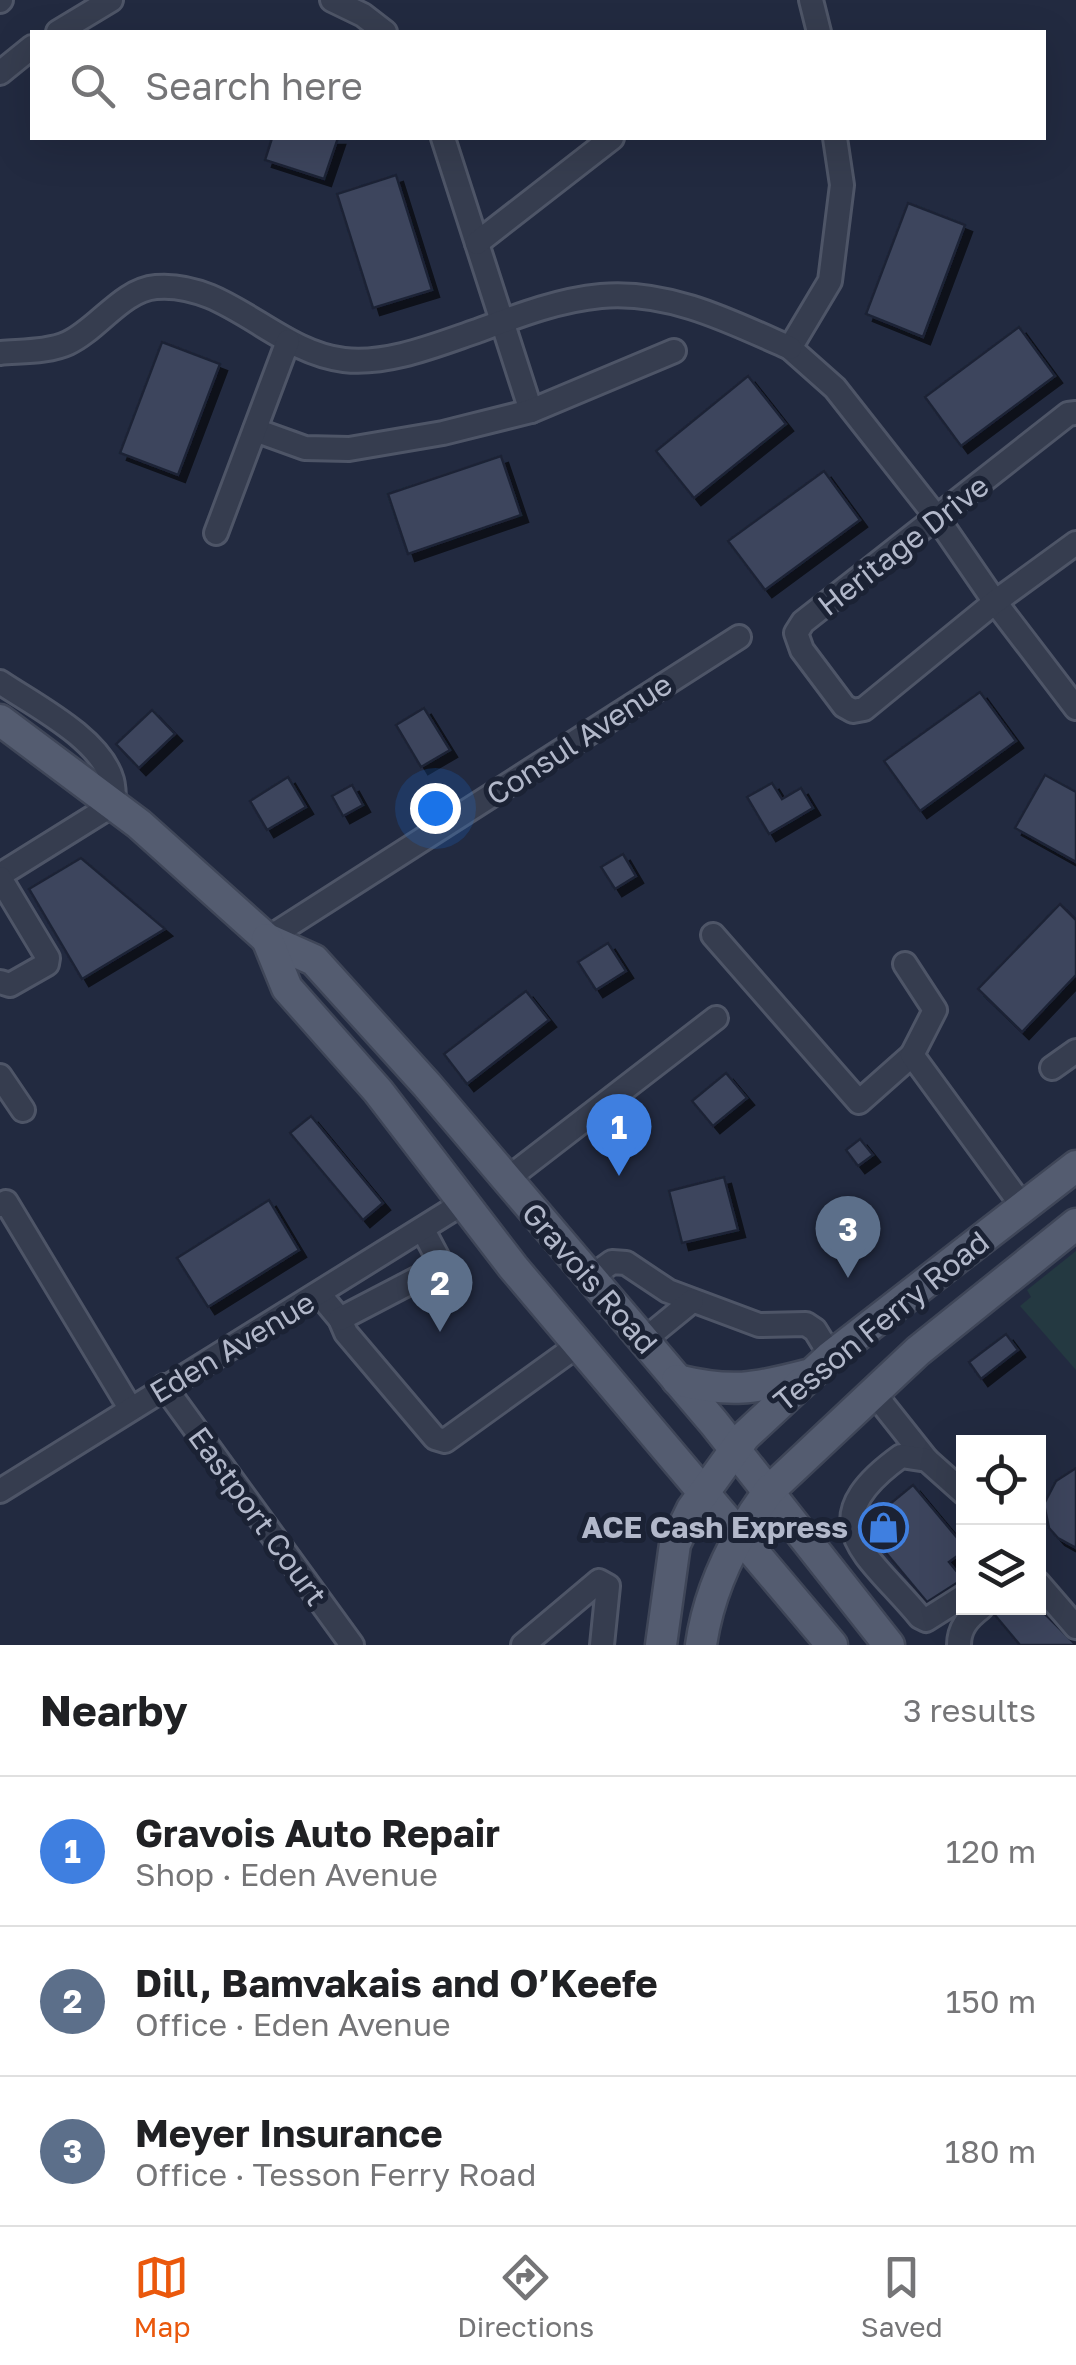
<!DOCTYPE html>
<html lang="en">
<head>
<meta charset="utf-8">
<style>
	body { margin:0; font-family:"Golos Text",sans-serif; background:#f2f2f2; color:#202124 }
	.controls { position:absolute; right:30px; bottom:30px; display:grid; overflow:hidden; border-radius:0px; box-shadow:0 10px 40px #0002 }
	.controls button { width:90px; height:90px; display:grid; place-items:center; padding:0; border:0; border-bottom:2px solid #e0e0e0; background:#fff; color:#202124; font:50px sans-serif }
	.you { position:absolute; left:435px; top:808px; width:35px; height:35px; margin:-25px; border:8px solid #fff; border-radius:50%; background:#1a73e8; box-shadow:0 0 0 15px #1a73e833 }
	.badge { display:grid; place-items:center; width:65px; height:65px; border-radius:50%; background:#ea580c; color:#fff; font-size:32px; font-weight:700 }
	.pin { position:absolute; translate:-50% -82px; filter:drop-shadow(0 2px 5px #0008) }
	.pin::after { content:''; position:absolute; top:52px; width:35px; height:30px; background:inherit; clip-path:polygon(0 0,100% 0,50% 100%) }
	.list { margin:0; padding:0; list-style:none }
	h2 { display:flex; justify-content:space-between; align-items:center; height:130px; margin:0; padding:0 40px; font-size:42px }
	h2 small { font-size:32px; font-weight:400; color:#757577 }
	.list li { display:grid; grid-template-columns:65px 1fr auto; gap:30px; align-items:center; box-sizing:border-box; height:150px; padding:0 40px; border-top:2px solid #e0e0e0 }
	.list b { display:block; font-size:38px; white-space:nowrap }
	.list p { margin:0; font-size:32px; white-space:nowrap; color:#757577 }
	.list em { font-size:32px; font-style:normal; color:#757577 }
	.icon { flex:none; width:55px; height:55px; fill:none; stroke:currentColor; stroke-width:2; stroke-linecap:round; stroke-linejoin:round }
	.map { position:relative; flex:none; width:1076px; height:1645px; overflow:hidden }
	.search { position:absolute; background:#fff; box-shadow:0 10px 40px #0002; left:30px; right:30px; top:30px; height:110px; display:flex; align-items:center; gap:25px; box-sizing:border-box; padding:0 35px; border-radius:0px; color:#757577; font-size:38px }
	.sheet { height:580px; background:#fff }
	nav { display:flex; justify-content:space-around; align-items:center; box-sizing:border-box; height:140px; border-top:2px solid #e0e0e0; background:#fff; font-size:28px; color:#757577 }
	nav a { display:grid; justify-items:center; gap:5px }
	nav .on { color:#ea580c }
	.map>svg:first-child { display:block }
	.green { fill:#243941 }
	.building { fill:#3c455d; stroke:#1d2436; stroke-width:2.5; filter:url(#shadow) }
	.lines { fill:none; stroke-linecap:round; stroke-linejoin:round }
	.minor-casing { stroke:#4e5567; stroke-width:28 }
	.major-casing { stroke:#3f4658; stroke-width:35 }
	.minor { stroke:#363d4f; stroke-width:22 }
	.major { stroke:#545c70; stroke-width:30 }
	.labels { text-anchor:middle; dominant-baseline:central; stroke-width:10; stroke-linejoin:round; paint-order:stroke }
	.street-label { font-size:30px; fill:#b2b8ca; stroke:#1b2234 }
	.poi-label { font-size:30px; font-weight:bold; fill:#b2b8ca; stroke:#1b2234; text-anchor:end }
</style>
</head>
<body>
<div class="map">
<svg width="1076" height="1645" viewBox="0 0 1076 1645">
	<defs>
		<filter id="shadow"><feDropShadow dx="7" dy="7" stdDeviation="0" flood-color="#0009"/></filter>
	</defs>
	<rect width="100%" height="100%" fill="#222a40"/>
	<polygon class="green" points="1076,1251 1076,1370 1020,1306 1031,1297 1027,1290"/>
	<g class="building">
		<polygon points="272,138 338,138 324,179 265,160"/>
		<polygon points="396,175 432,290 373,308 337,194"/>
		<polygon points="908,203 965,225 923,337 866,314"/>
		<polygon points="1019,327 1055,376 961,446 925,397"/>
		<polygon points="162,342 220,364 178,475 120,453"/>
		<polygon points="748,376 786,424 694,498 656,451"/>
		<polygon points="501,456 521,515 408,554 388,494"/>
		<polygon points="824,471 860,520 765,590 728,541"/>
		<polygon points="980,692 1016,741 920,811 884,761"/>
		<polygon points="424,708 450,750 421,767 396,725"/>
		<polygon points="152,710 175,734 139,768 116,744"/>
		<polygon points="1045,775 1076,792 1076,862 1015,828"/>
		<polygon points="288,777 306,807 267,830 250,801"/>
		<polygon points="772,783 782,799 801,788 813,808 769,834 747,797"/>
		<polygon points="352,785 363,805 343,816 332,796"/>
		<polygon points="623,854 636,876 615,889 601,867"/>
		<polygon points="81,858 165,929 82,979 29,889"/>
		<polygon points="1060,904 1076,920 1076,975 1022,1032 978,989"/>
		<polygon points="608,943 626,971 596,990 578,962"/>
		<polygon points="526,991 549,1020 467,1084 444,1054"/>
		<polygon points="726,1073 747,1098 713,1126 692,1101"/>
		<polygon points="311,1116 383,1203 363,1220 290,1133"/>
		<polygon points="860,1139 873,1155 858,1166 846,1150"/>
		<polygon points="724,1177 738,1230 682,1243 669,1191"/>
		<polygon points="269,1200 299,1250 208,1307 177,1258"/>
		<polygon points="1006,1334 1018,1350 981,1379 969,1362"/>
		<polygon points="1076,1468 1076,1548 1058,1538 1049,1528 1044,1504 1056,1481"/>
		<polygon points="913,1485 964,1546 964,1551 949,1562 963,1579 927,1602 872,1536 868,1522"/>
		<polygon points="996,1608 1039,1608 1076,1645 1020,1645 994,1614"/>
	</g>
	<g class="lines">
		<defs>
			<g id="minor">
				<polyline points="332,0 363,15 385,32"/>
				<polyline points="811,0 819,32"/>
				<polyline points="0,1 1,0"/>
				<polyline points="58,32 111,0"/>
				<polyline points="0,73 32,47"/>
				<polyline points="443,138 531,411"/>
				<polyline points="835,138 842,185 830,281 790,348 835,388 938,519 995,602 1076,708"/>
				<polyline points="477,243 612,138"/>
				<path d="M0,353c20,-2 49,-1 68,-10 30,-14 54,-53 88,-56 71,-6 119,65 188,73 44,5 92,-15 133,-29 40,-15 81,-31 124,-35 67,-6 129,25 189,52"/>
				<polyline points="1076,413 1068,414 803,622 796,633 802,650 844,706 853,711 864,709 995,602 1076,543"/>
				<polyline points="255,430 305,448 349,449 443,433 531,411 674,351"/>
				<polyline points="216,533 288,341"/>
				<path d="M0,682c34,23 100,56 112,98 2,7 2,17 2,24l-114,71"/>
				<polyline points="0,878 48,958 47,964 10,985 0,982"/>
				<polyline points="713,935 859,1102 912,1055"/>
				<polyline points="267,939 739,637"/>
				<polyline points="905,964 935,1010 912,1055 1023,1207"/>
				<polyline points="1052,1068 1076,1051"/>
				<polyline points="0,1076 23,1110"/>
				<polyline points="506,1180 716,1018"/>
				<polyline points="0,1205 6,1202 130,1408"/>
				<polyline points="590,1278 612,1262 626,1263 668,1291 759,1325 806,1324 815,1330 831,1356"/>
				<polyline points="320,1295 340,1319 346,1333 435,1438 445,1441 578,1345"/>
				<polyline points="340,1319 434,1270 440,1262 423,1230"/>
				<polyline points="643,1341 692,1301"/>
				<polyline points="164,1386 352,1645"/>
				<polyline points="873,1392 927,1460"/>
				<polyline points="0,1491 463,1203"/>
				<path d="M964,1493l-37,-33 -26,-4c-93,67 -34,97 19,161l6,3 38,-24"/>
				<polyline points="1038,1583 1076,1627"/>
				<polyline points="523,1645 599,1581 608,1586 602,1645"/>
				<path d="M959,1645c0,-17 9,-27 22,-37"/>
			</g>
			<g id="major">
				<polyline points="0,720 139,824 267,939 314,960 427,1085 714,1423 889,1645"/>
				<polyline points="267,939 287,988 378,1091 513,1267 832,1645"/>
				<path d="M677,1380c54,13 77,9 130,-5"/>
				<polyline points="661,1645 675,1544 692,1509 745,1436 831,1356 1076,1166"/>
				<path d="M701,1645c8,-56 34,-108 68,-154l149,-140 158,-127"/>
			</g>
		</defs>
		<use href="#minor" class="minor-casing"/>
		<use href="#major" class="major-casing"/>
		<use href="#minor" class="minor"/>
		<use href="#major" class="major"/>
	</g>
	<defs>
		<symbol id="shop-ring" viewBox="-11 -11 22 22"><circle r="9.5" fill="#1b2234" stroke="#3f7fe0" stroke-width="1.5"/><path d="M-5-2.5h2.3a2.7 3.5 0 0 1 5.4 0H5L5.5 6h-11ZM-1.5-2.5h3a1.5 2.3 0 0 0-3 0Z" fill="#3f7fe0"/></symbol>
	</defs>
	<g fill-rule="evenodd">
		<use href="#shop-ring" x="856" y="1500" width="55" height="55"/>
	</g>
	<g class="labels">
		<g class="street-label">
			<text transform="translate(903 545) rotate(-38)">Heritage Drive</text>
			<text transform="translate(579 739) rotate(-33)">Consul Avenue</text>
			<text transform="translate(590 1278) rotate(49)">Gravois Road</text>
			<text transform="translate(881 1321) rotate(-39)">Tesson Ferry Road</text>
			<text transform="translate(232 1347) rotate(-31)">Eden Avenue</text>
			<text transform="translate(258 1516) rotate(54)">Eastport Court</text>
		</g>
		<g class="poi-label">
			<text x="848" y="1527">ACE Cash Express</text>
		</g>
	</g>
</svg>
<div class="controls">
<button><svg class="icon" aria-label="locate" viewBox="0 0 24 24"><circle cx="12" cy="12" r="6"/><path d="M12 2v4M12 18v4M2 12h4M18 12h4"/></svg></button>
<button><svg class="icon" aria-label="layers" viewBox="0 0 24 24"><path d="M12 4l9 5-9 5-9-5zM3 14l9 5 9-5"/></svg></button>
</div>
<div class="you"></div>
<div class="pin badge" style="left:619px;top:1176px;background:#3f7fe0">1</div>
<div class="pin badge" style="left:440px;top:1332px;background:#5c6f8a">2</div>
<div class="pin badge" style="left:848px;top:1278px;background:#5c6f8a">3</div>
<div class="search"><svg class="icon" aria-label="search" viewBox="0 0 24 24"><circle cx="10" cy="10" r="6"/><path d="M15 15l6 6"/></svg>Search here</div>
</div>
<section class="sheet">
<h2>Nearby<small>3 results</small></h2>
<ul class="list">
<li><span class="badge" style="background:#3f7fe0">1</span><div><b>Gravois Auto Repair</b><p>Shop · Eden Avenue</p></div><em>120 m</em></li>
<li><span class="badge" style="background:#5c6f8a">2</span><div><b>Dill, Bamvakais and O’Keefe</b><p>Office · Eden Avenue</p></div><em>150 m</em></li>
<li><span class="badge" style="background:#5c6f8a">3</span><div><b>Meyer Insurance</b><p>Office · Tesson Ferry Road</p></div><em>180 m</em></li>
</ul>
</section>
<nav>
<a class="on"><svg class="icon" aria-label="map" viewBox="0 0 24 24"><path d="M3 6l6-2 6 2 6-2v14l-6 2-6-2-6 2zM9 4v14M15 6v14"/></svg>Map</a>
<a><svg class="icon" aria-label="directions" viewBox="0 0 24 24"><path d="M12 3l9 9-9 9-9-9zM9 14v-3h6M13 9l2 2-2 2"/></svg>Directions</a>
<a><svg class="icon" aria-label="saved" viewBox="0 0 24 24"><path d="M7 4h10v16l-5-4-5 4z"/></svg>Saved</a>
</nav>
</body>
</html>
